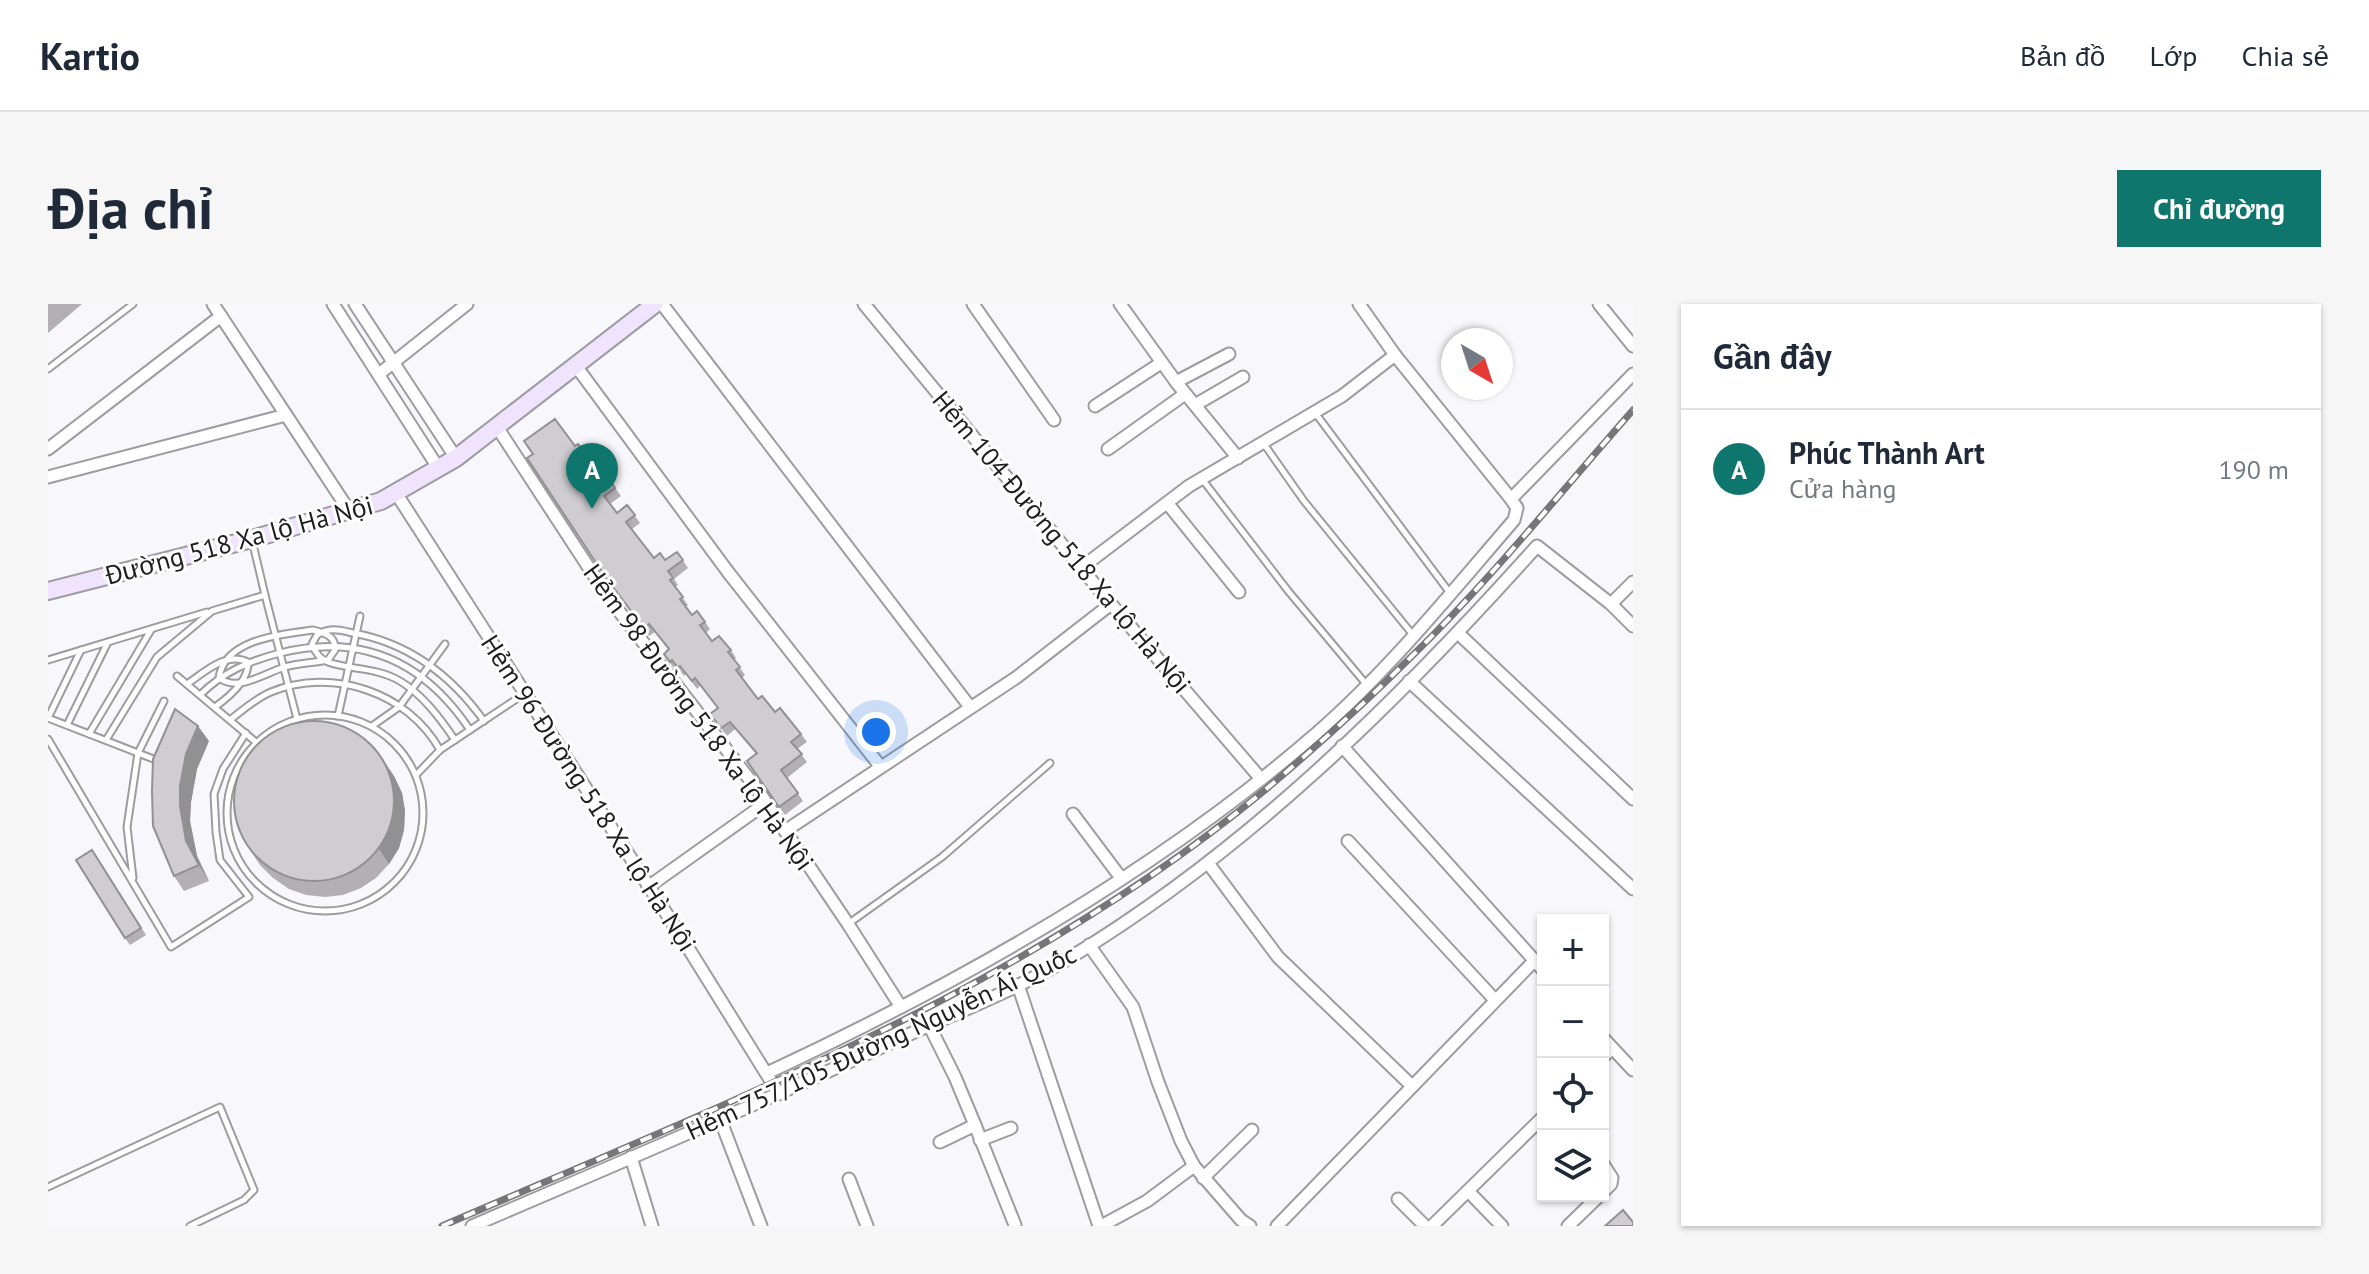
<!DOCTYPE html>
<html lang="vi">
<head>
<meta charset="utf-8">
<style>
	body { margin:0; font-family:"PT Sans",sans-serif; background:#f6f6f7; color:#1f2937 }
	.controls { position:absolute; right:24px; bottom:24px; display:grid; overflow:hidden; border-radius:0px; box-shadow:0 2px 6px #0004 }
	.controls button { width:72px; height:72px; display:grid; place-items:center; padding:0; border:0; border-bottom:2px solid #e0e1e3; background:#fff; color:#1f2937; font:40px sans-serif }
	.compass { position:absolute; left:1393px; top:24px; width:72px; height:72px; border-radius:50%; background:#fff; box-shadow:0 2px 6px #0004; rotate:141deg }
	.you { position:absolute; left:828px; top:428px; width:28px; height:28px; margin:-20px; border:6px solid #fff; border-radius:50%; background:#1a73e8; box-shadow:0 0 0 12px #1a73e833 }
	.badge { display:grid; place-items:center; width:52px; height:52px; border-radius:50%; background:#0f766e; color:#fff; font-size:26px; font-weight:700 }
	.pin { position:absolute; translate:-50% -66px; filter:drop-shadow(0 2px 4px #0008) }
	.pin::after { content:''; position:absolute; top:42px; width:28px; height:24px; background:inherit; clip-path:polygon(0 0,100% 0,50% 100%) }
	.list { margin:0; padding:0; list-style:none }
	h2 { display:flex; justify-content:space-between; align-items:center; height:104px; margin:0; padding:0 32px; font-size:34px }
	h2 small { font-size:26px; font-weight:400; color:#747a83 }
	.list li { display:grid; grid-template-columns:52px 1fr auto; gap:24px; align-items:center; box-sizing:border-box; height:120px; padding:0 32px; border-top:2px solid #e0e1e3 }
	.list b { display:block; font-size:30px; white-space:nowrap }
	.list p { margin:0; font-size:26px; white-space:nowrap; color:#747a83 }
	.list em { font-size:26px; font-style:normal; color:#747a83 }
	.icon { flex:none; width:44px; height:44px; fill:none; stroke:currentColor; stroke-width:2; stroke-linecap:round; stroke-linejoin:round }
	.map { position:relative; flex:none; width:1585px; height:922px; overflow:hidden; border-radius:0px }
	header { display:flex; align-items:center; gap:48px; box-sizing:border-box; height:112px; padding:0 40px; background:#fff; border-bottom:2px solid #e0e1e3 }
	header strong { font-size:38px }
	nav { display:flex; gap:44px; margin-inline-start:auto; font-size:28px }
	.intro { display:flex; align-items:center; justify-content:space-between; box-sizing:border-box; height:192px; padding:0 48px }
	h1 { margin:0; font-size:56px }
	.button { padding:20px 36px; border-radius:0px; background:#0f766e; color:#fff; font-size:28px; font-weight:700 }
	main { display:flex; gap:48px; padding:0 48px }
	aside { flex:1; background:#fff; border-radius:0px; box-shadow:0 2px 6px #0004 }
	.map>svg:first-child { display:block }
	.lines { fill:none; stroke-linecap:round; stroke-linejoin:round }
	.lane-casing { stroke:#9d9ca0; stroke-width:9 }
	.street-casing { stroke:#9d9ca0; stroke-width:15 }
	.secondary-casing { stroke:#9d9ca0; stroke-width:20 }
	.lane { stroke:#fff; stroke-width:5 }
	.street { stroke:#fff; stroke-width:11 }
	.secondary { stroke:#f0e3fe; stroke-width:16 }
	.rail-casing { stroke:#767578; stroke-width:7 }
	.rail { stroke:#fff; stroke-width:4; stroke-dasharray:12; stroke-linecap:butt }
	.wall { fill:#b2b0b4 }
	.shaded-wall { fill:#919092 }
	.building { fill:#cfcdd1; stroke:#919092; stroke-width:2 }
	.labels { text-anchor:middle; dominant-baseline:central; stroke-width:6; stroke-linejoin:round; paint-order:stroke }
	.street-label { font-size:26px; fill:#1e1d1f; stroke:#fff }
</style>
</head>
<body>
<header>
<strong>Kartio</strong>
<nav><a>Bản đồ</a><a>Lớp</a><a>Chia sẻ</a></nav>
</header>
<div class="intro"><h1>Địa chỉ</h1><a class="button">Chỉ đường</a></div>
<main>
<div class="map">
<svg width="1585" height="922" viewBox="0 0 1585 922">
	<rect width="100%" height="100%" fill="#f8f7fb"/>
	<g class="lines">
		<defs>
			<g id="lane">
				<polyline points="0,65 85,0"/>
				<polyline points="1268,110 1402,289"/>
				<polyline points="1216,140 1256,197 1365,331"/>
				<polyline points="1154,175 1241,288 1318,380"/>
				<polyline points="217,291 249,415"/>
				<path d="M265,326c12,3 23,6 22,20l-7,10c-15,3 -32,3 -46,8 -19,6 -44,24 -63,10 5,-39 63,-44 94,-48z"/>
				<polyline points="33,346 0,414 108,456"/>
				<polyline points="0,356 159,308"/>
				<polyline points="129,372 209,439"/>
				<path d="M139,380c18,-12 39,-33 61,-22 1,18 -19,35 -33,45"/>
				<path d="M152,391c23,-23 49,-34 80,-42 81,-20 144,8 190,77"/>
				<circle cx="277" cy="509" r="98"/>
				<polyline points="290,412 312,312"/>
				<path d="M182,416c13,-10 26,-22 41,-28 61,-25 137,0 169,58"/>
				<polyline points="19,421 60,338"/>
				<polyline points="324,422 351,403 397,340"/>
				<polyline points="41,430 103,326"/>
				<polyline points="0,435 123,643 201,593 172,556 168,528 166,490 175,465 198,429"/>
				<polyline points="58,436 109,353 164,307 217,291 204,236"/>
				<path d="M407,436c-15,-22 -32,-45 -55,-59 -24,-14 -50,-11 -72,-19 -9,-3 -13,-10 -16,-18l5,-9c13,-8 22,-5 36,-2 56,10 98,42 131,88"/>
				<polyline points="368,471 392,446 476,390"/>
				<polyline points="85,574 79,523 90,449 116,397"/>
				<polyline points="800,620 894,553 1002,459"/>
				<polyline points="0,883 172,803 206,886 196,896 142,922"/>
			</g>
			<g id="street">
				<polyline points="165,0 302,208"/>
				<polyline points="285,0 391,165"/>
				<polyline points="307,0 408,154"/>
				<polyline points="614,0 922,403"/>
				<polyline points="816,0 1063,300 1213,475"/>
				<polyline points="925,0 1006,116"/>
				<polyline points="1072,0 1128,78 1190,154"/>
				<polyline points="1551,0 1585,42"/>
				<polyline points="528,62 680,268 832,462"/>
				<polyline points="331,70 419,0"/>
				<polyline points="1128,78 1181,50"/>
				<polyline points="1147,101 1195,73"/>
				<polyline points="1047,102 1113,59"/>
				<polyline points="449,123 560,293 709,485 800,620 853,703"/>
				<polyline points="0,145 173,12"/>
				<polyline points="1060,145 1137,90"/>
				<polyline points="0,173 238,111"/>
				<polyline points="348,189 629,626 731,790"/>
				<polyline points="1463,195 1585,70"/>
				<polyline points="1120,200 1191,288"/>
				<polyline points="1033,264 1141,182 1294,92 1347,51"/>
				<polyline points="1563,300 1585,278"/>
				<polyline points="1411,330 1585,495"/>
				<polyline points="1361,377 1585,585"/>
				<polyline points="1294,442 1495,666"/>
				<polyline points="1025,510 1073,574"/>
				<polyline points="737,527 969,373 1063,300"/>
				<polyline points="1300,537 1447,696"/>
				<polyline points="1160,559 1230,653 1364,782"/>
				<polyline points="600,583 718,499"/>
				<polyline points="1041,641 1085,703 1110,778 1133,837 1146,862 1193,916 1202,922"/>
				<polyline points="970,681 1051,922"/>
				<polyline points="881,721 907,773 927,821"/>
				<polyline points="1555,734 1585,766"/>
				<polyline points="1555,753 1564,744"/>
				<path d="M719,769c191,-89 390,-201 550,-340 72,-63 134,-140 197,-213l3,-12 -6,-9 -116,-144 -36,-51"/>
				<polyline points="672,815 713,922"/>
				<polyline points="932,836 963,824"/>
				<polyline points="892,838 927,821 967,921"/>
				<polyline points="583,853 604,922"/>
				<polyline points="1555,860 1564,874 1563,880 1555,888"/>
				<polyline points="1155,874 1204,826"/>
				<polyline points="801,875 819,922"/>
				<polyline points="1420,887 1454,922"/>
				<polyline points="1350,895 1377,922"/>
				<path d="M424,922c142,-61 285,-121 425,-186 58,-27 119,-50 174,-83 178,-108 328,-257 466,-411l74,58 22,22"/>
				<polyline points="1053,922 1099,897 1146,862"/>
				<polyline points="1229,922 1487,656"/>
				<polyline points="1384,922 1495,813"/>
				<polyline points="1520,922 1551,892"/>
			</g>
			<polyline id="secondary" points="0,287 204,235 333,197 408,154 607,0"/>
		</defs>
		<use href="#lane" class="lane-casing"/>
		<use href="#street" class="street-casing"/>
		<use href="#secondary" class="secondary-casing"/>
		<use href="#lane" class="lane"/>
		<use href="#street" class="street"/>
		<use href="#secondary" class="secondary"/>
		<defs>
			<path id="rail" d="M394,922c285,-123 581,-236 823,-436 51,-43 100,-87 147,-134 79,-77 148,-163 221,-246"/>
		</defs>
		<use href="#rail" class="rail-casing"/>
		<use href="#rail" class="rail"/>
	</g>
	<g class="wall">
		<polygon points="0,0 34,0 0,29"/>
		<polygon points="527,142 550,168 554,166 573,192 562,200 569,209 579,201 592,219 584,225 606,254 617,256 629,248 640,264 626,275 630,281 627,283 640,301 638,303 644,311 649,307 662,325 658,329 664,337 683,346 688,354 686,356 697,371 694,374 710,395 753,430 759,438 749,445 759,458 739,474 755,497 737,511 699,457 708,450 687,425 679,432 662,410 670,404 652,382 649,385 638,370 636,372 630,364 627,366 616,350 621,346 607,328 601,332 558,274"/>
		<polygon points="161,437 149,465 143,498 142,517 149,552 161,577 136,587 126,572 105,522"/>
		<polygon points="346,472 354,489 357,507 356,526 351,544 341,560 328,574 313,584 295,591 277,593 258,591 241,585 225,574 212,561 202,546"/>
		<polygon points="44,546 98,631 82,641 77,634"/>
	</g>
	<g class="shaded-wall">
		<polygon points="150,422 161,437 149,465 143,498 142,517 149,552 161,577 151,561 138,537 132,502 132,482 138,450"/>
		<polygon points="336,457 346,472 354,489 357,507 356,526 351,544 341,560 331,545"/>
	</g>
	<g class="building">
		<polygon points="507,115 527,142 530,140 550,168 554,166 567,184 556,192 569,209 579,201 587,211 578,218 606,254 612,249 617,256 629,248 635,256 620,267 625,274 622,276 635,293 632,295 644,311 649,307 657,318 652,321 664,337 671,332 683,346 680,348 692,363 688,366 710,395 714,392 727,408 732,404 753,430 743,438 754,450 733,466 750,489 731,503 699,457 709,449 682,418 673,424 662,410 670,404 647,374 644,377 632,362 630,364 624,356 622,358 616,350 621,345 601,320 596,324 558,274 479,154 485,150 476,137"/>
		<polygon points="127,405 150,422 138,450 132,482 132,502 138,537 151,561 126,572 105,522 104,487 105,455"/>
		<circle cx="266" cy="497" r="80"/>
		<polygon points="44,546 93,624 77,634 28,556"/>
		<polygon points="1575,906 1585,918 1585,922 1557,922"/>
	</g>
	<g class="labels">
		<g class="street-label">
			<text transform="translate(191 236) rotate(-15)">Đường 518 Xa lộ Hà Nội</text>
			<text transform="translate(1014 238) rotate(50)">Hẻm 104 Đường 518 Xa lộ Hà Nội</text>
			<text transform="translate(651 413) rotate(54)">Hẻm 98 Đường 518 Xa lộ Hà Nội</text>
			<text transform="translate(541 489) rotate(57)">Hẻm 96 Đường 518 Xa lộ Hà Nội</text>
			<text transform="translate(833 738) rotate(-25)">Hẻm 757/105 Đường Nguyễn Ái Quốc</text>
		</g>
	</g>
</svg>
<div class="controls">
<button>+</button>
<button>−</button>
<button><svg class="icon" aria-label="locate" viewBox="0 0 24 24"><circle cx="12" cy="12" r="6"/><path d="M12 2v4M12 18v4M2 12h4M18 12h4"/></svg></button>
<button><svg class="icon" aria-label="layers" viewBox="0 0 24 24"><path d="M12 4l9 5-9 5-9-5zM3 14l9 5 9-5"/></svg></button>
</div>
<svg class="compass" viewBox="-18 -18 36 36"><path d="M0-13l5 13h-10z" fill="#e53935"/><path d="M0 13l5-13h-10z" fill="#747a83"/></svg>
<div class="you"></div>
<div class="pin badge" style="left:544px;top:205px">A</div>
</div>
<aside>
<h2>Gần đây<small></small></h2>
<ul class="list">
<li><span class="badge">A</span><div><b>Phúc Thành Art</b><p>Cửa hàng</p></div><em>190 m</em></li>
</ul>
</aside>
</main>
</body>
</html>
